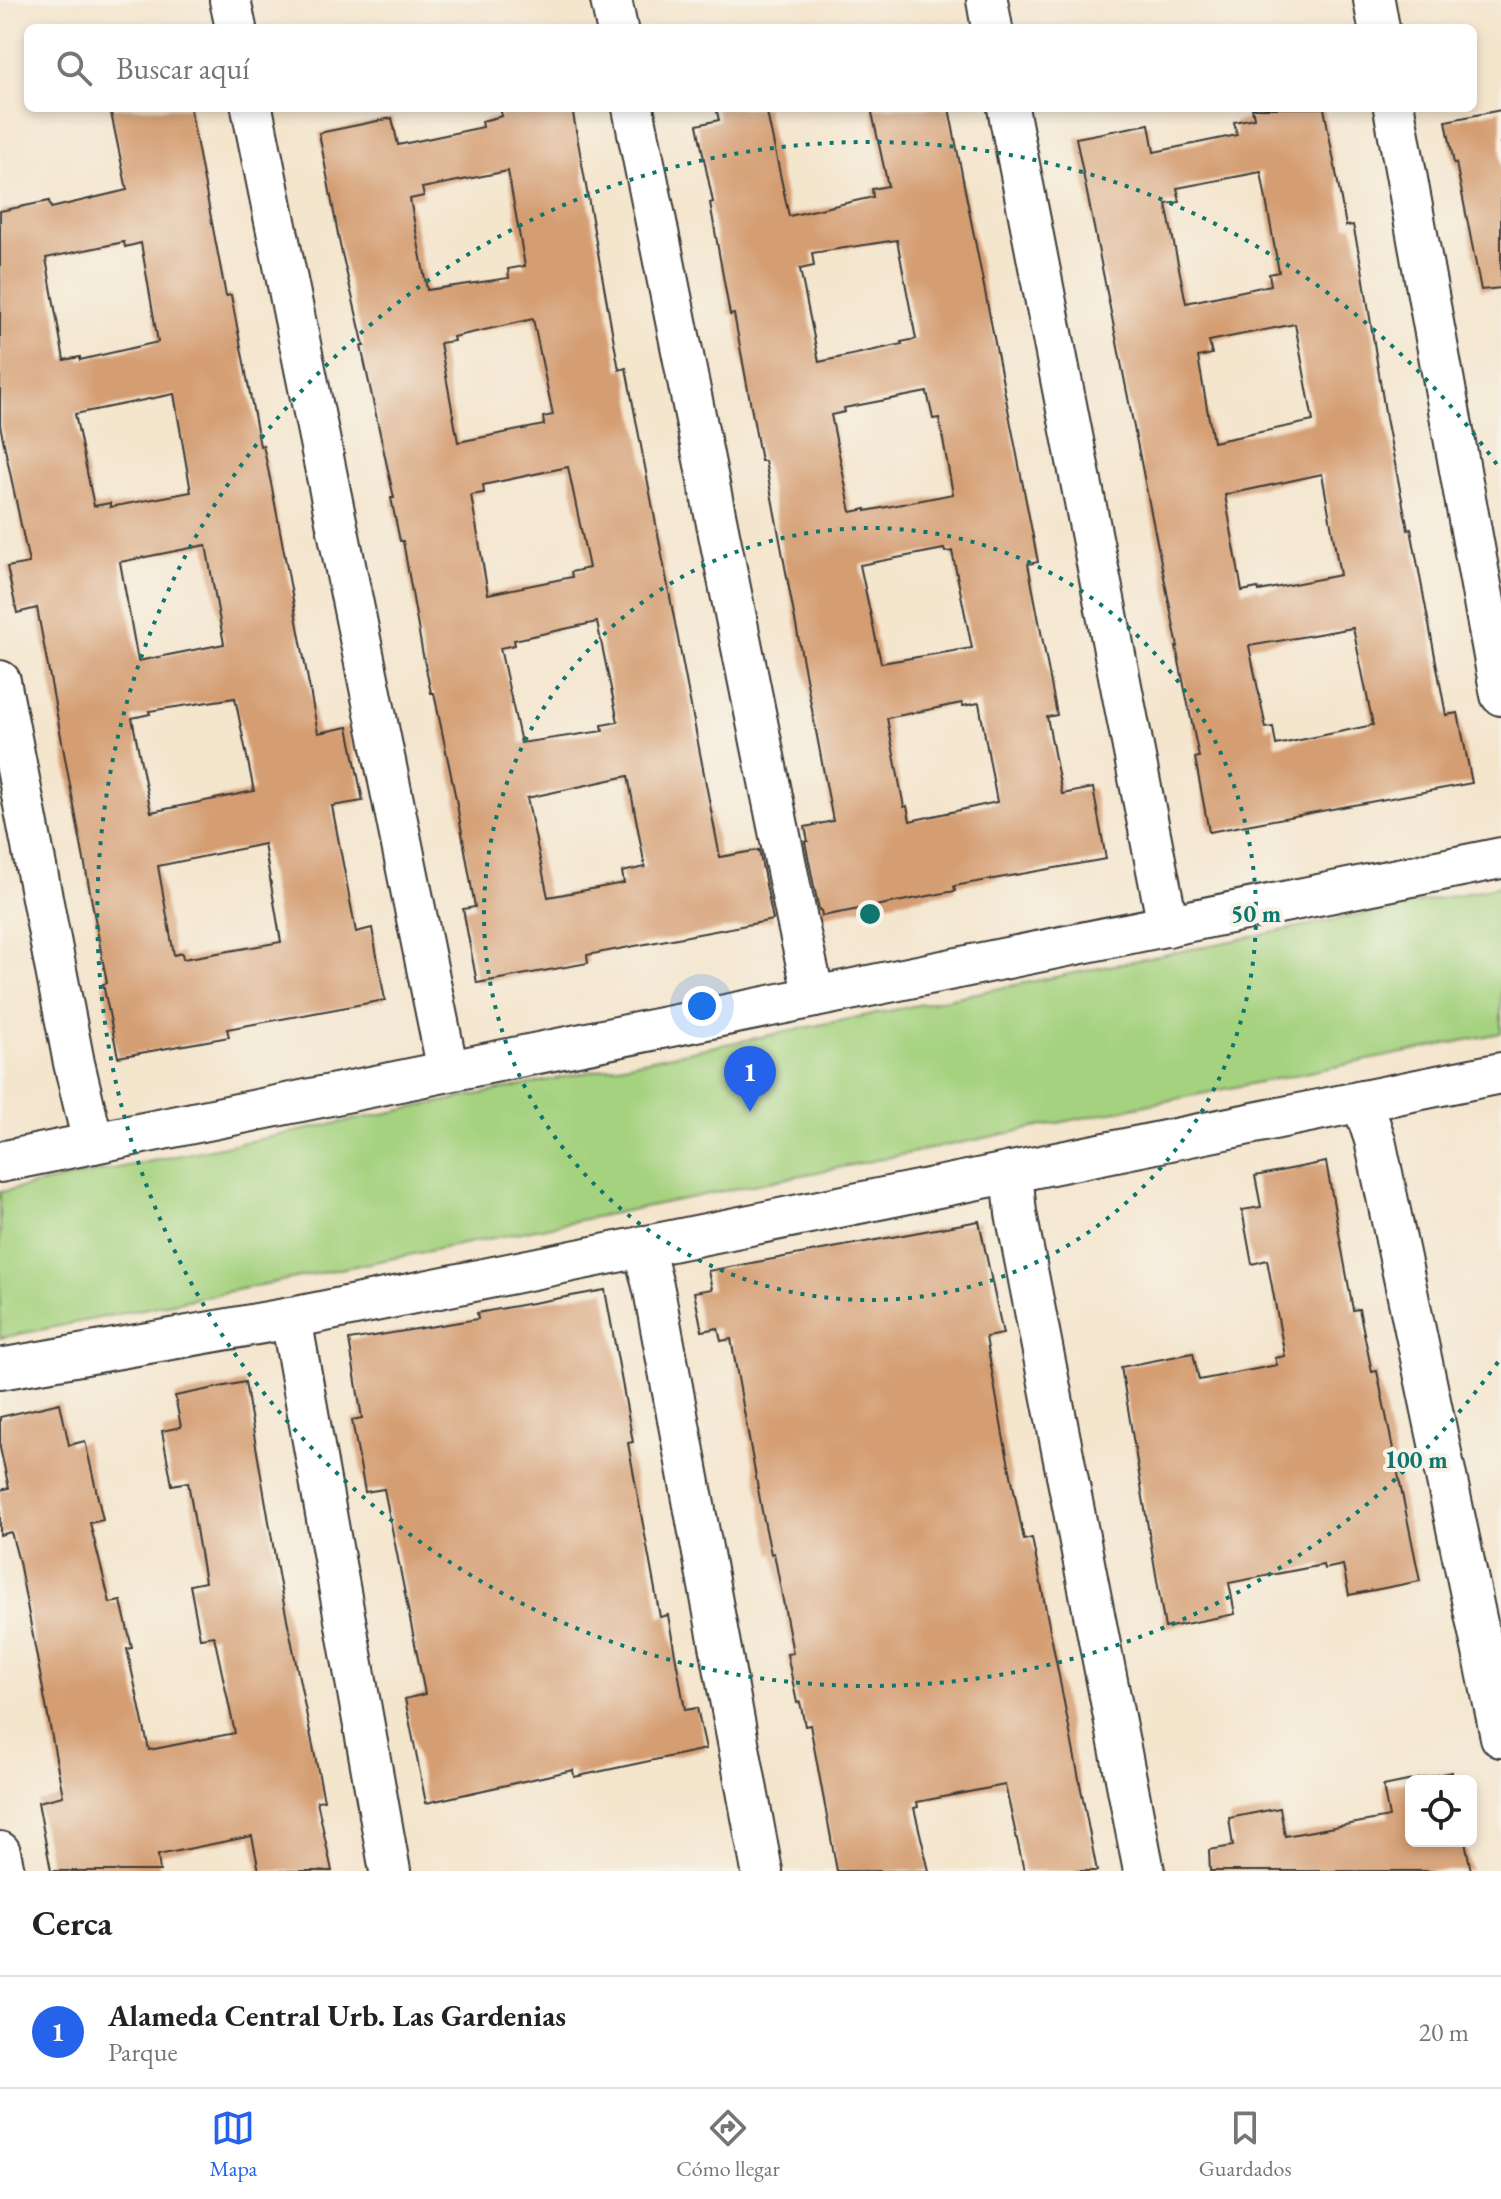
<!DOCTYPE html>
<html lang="es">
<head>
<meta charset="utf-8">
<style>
	body { margin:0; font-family:"EB Garamond",serif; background:#f6f6f6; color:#222 }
	.controls { position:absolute; right:24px; bottom:24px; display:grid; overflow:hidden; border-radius:12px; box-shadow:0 4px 12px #0003 }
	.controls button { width:72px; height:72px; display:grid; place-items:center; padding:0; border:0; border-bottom:2px solid #e0e0e0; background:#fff; color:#222; font:40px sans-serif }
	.you { position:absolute; left:702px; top:1006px; width:28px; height:28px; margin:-20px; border:6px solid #fff; border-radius:50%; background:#1a73e8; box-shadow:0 0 0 12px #1a73e833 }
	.badge { display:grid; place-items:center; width:52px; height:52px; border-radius:50%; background:#2563eb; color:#fff; font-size:26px; font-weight:700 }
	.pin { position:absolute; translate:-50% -66px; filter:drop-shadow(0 2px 4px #0008) }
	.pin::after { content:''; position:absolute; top:42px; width:28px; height:24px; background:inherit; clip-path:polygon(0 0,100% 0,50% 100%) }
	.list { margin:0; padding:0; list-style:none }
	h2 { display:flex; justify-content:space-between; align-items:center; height:104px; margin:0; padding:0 32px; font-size:34px }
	h2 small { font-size:26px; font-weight:400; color:#767676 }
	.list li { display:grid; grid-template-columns:52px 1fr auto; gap:24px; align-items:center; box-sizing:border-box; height:112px; padding:0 32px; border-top:2px solid #e0e0e0 }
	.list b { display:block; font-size:30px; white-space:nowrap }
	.list p { margin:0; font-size:26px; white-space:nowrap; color:#767676 }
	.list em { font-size:26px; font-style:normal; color:#767676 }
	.icon { flex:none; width:44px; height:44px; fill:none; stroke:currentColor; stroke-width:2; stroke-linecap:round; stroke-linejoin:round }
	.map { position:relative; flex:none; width:1501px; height:1871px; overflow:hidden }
	.search { position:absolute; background:#fff; box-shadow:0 4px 12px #0003; left:24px; right:24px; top:24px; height:88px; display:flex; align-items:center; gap:20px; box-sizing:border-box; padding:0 28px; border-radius:12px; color:#767676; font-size:30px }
	.sheet { height:216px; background:#fff }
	nav { display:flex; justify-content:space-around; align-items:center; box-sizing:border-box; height:112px; border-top:2px solid #e0e0e0; background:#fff; font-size:22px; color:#767676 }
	nav a { display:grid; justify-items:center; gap:4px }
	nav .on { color:#2563eb }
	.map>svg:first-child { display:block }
	.green { fill:#a5d27f; stroke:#60774e; stroke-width:2 }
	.building { fill:#d49d72; fill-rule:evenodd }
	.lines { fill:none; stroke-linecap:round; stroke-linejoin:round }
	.minor-casing { stroke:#3c3a37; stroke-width:44 }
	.minor { stroke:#fff; stroke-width:40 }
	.ring { fill:none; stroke:#0f766e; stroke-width:4; stroke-dasharray:4 8 }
	.centre { fill:#0f766e; stroke:#f7f3e8; stroke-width:4 }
	.ring-label { font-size:24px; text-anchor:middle; font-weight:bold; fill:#0f766e; stroke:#f7f3e8; stroke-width:8; stroke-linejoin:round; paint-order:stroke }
</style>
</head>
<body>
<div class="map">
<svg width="1501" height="1871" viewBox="0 0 1501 1871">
	<rect width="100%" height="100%" fill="#f7f3e8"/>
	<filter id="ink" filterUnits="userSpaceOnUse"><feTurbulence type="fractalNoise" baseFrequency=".0125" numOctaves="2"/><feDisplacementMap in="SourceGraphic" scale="16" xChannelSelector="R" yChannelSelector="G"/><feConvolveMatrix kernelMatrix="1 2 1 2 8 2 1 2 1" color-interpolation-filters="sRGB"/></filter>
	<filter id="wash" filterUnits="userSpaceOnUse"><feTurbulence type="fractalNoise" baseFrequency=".006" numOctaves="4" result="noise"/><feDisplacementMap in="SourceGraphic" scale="32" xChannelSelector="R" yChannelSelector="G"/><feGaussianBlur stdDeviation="1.8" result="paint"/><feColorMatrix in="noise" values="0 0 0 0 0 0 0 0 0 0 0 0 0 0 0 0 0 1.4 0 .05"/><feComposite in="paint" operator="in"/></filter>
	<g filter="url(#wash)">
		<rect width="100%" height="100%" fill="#f4e5cd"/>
		<polygon class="green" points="1501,886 1501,1033 0,1338 0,1192"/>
		<g id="blocks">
			<g class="building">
				<path d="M110,108h80l36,188 5,-1 29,151 3,-1 9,43 46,245 30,-6 15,74 -31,5 24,126 16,-4 13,72 -158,29 2,8 -111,20 -15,-73 4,-1 -70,-375 -20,5 -10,-46 22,-4 -29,-138v-214l49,-10 2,7 76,-18zM124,242l1,5 16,-4 17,99 -78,18v-3l-16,3 -18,-102zM174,394l17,98 -81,15v-4l-16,3 -19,-92zM206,545l18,99 -86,17 -18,-99zM235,698l19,93 -103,21 -19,-94 18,-4 -1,-3zM264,844l17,98 -98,17 -1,-6 -8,2 -16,-89z"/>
				<path d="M500,108h72l47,262 7,-2 94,489 39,-7 14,70 -186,35 1,8 -111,20 -14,-74 12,-2 -19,-108 -22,-106h-3l-9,-43 -19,-109h-3l-9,-43h3l-33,-152h3l-24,-101 -21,-112 73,-15 6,27 85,-18 -1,-6 20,-5zM508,171l17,95 -17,3 1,9 -82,12 -17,-91 14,-3 -2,-8zM533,319l20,96 -10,2 1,8 -86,17 -18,-99 14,-2 -1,-4zM568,467l21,101 -18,4 1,5 -84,17 -17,-99 13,-2 -1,-8zM597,622l21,100 -16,3 1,6 -82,12 -21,-95 15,-3 -1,-5zM628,776l17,91 -23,5 2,11 -76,14 -21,-99z"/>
				<path d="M716,108h50l23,108 84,-19 -1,-8 16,-3 -17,-78h78l89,454 -10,2 29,151 -10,2 15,77 31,-6 13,71 -152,27 1,5 -133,25 -1,-6h-2l-14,-68 3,-1 -3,-14 28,-6 -68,-360h-4l-27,-147 -4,1 -20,-112 3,-1 -16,-77 22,-5zM897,240l19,99 -15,3 1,2 -83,18 -19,-93 14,-3 -2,-13zM927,392l6,27 6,-1 14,76 -87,17v-2l-15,3 -20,-97 14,-3 -1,-4zM944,549l1,3 7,-1 20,97 -91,15 -21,-98zM962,703l1,3 16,-3 18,99 -87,19 -3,-15 -3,1 -17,-89z"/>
				<path d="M1252,108h72l22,118 7,-1 9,43 24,150 22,112 3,-1 35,186 12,-2 14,70 -263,49 -14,-74 4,-1 -23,-110h2l-102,-509 73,-14 5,28 83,-17 -3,-13 20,-4zM1261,172l18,100 -10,2 2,11 -85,18 -20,-99 14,-2 -3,-14zM1295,324l18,97 -100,21 -15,-85 14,-3 -3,-13zM1322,474l18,101 -81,16 -1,-3 -16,3 -17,-96zM1353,628l20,97 -97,20 -3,-18 -7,1 -17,-82z"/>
				<polygon points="1501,110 1501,288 1481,290 1456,163 1454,164 1446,121"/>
				<polygon points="1326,1162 1353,1310 1359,1309 1372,1372 1377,1371 1420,1581 1349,1595 1343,1565 1324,1569 1323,1565 1229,1583 1235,1614 1165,1628 1121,1367 1193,1353 1199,1380 1277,1365 1275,1358 1285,1356 1267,1260 1252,1264 1242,1210 1261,1207 1255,1176"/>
				<polygon points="979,1221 1003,1334 986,1337 1003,1435 1024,1540 1032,1538 1097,1871 1024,1871 1005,1785 917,1802 918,1807 914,1808 929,1871 837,1871 810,1725 805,1726 800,1702 797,1703 787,1654 793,1653 774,1553 771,1554 762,1511 731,1339 721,1341 718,1328 702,1331 694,1292 712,1289 708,1271"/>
				<polygon points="605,1290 633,1442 628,1443 660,1617 668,1615 685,1710 697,1708 706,1749 574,1777 573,1770 426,1803 405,1699 425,1694 384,1489 365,1492 352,1420 362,1418 349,1340 478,1319 477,1313"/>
				<polygon points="245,1382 279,1580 324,1800 317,1801 332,1871 259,1871 252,1836 158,1855 160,1871 51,1871 38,1802 63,1796 19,1562 11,1532 0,1535 0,1490 9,1488 0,1448 0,1417 60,1403 69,1445 85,1441 103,1520 90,1523 110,1603 121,1601 132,1648 127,1649 149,1750 235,1733 214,1636 200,1638 190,1585 205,1582 188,1482 172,1485 162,1431 181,1427 175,1396"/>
				<polygon points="1452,1772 1453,1781 1411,1781 1411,1841 1465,1841 1471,1871 1210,1871 1209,1850 1233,1846 1229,1818 1280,1808 1285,1836 1389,1817 1383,1786"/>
			</g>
		</g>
	</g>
	<g filter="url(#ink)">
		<use href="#blocks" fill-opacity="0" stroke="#3c3a37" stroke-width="2"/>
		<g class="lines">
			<defs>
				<g id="minor">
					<polyline points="230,0 236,28"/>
					<polyline points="611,0 617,28"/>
					<polyline points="987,0 992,28"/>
					<polyline points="1374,0 1379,28"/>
					<polyline points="252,108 448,1071"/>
					<polyline points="633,108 797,920 814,997"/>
					<polyline points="1008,108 1168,926"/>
					<polyline points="1394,108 1501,695"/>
					<polyline points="0,681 74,1063 93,1143"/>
					<polyline points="1362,1101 1375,1140 1501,1737"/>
					<polyline points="0,1162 1501,858"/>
					<polyline points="1012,1172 1016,1213 1144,1871"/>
					<polyline points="643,1246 654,1290 762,1871"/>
					<polyline points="291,1318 390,1871"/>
					<polyline points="0,1369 291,1318 1501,1073"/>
					<polyline points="0,1852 4,1871"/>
				</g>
			</defs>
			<use href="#minor" class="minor-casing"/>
			<use href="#minor" class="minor"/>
		</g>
	</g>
	<g class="ring">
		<circle cx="870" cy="914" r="386"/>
		<path d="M1498 1362A772 772 0 1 1 1498 466"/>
	</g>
	<circle cx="870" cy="914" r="12" class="centre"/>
	<g class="ring-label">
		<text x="1256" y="922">50 m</text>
		<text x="1416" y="1468">100 m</text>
	</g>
</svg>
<div class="controls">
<button><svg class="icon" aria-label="locate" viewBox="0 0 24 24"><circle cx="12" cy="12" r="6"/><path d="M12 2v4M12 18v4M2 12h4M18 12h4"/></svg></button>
</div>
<div class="you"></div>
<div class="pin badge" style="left:750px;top:1112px">1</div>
<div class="search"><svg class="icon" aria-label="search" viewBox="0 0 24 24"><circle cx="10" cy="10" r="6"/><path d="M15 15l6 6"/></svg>Buscar aquí</div>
</div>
<section class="sheet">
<h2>Cerca<small></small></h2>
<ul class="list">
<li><span class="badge">1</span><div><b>Alameda Central Urb. Las Gardenias</b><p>Parque</p></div><em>20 m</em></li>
</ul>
</section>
<nav>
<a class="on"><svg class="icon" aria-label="map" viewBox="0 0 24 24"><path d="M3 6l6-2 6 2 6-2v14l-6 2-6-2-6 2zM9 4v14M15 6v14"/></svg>Mapa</a>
<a><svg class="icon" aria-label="directions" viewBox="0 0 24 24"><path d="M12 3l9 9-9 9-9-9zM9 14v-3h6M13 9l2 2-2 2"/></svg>Cómo llegar</a>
<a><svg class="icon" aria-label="saved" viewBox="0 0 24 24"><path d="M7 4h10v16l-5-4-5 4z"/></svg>Guardados</a>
</nav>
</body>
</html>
